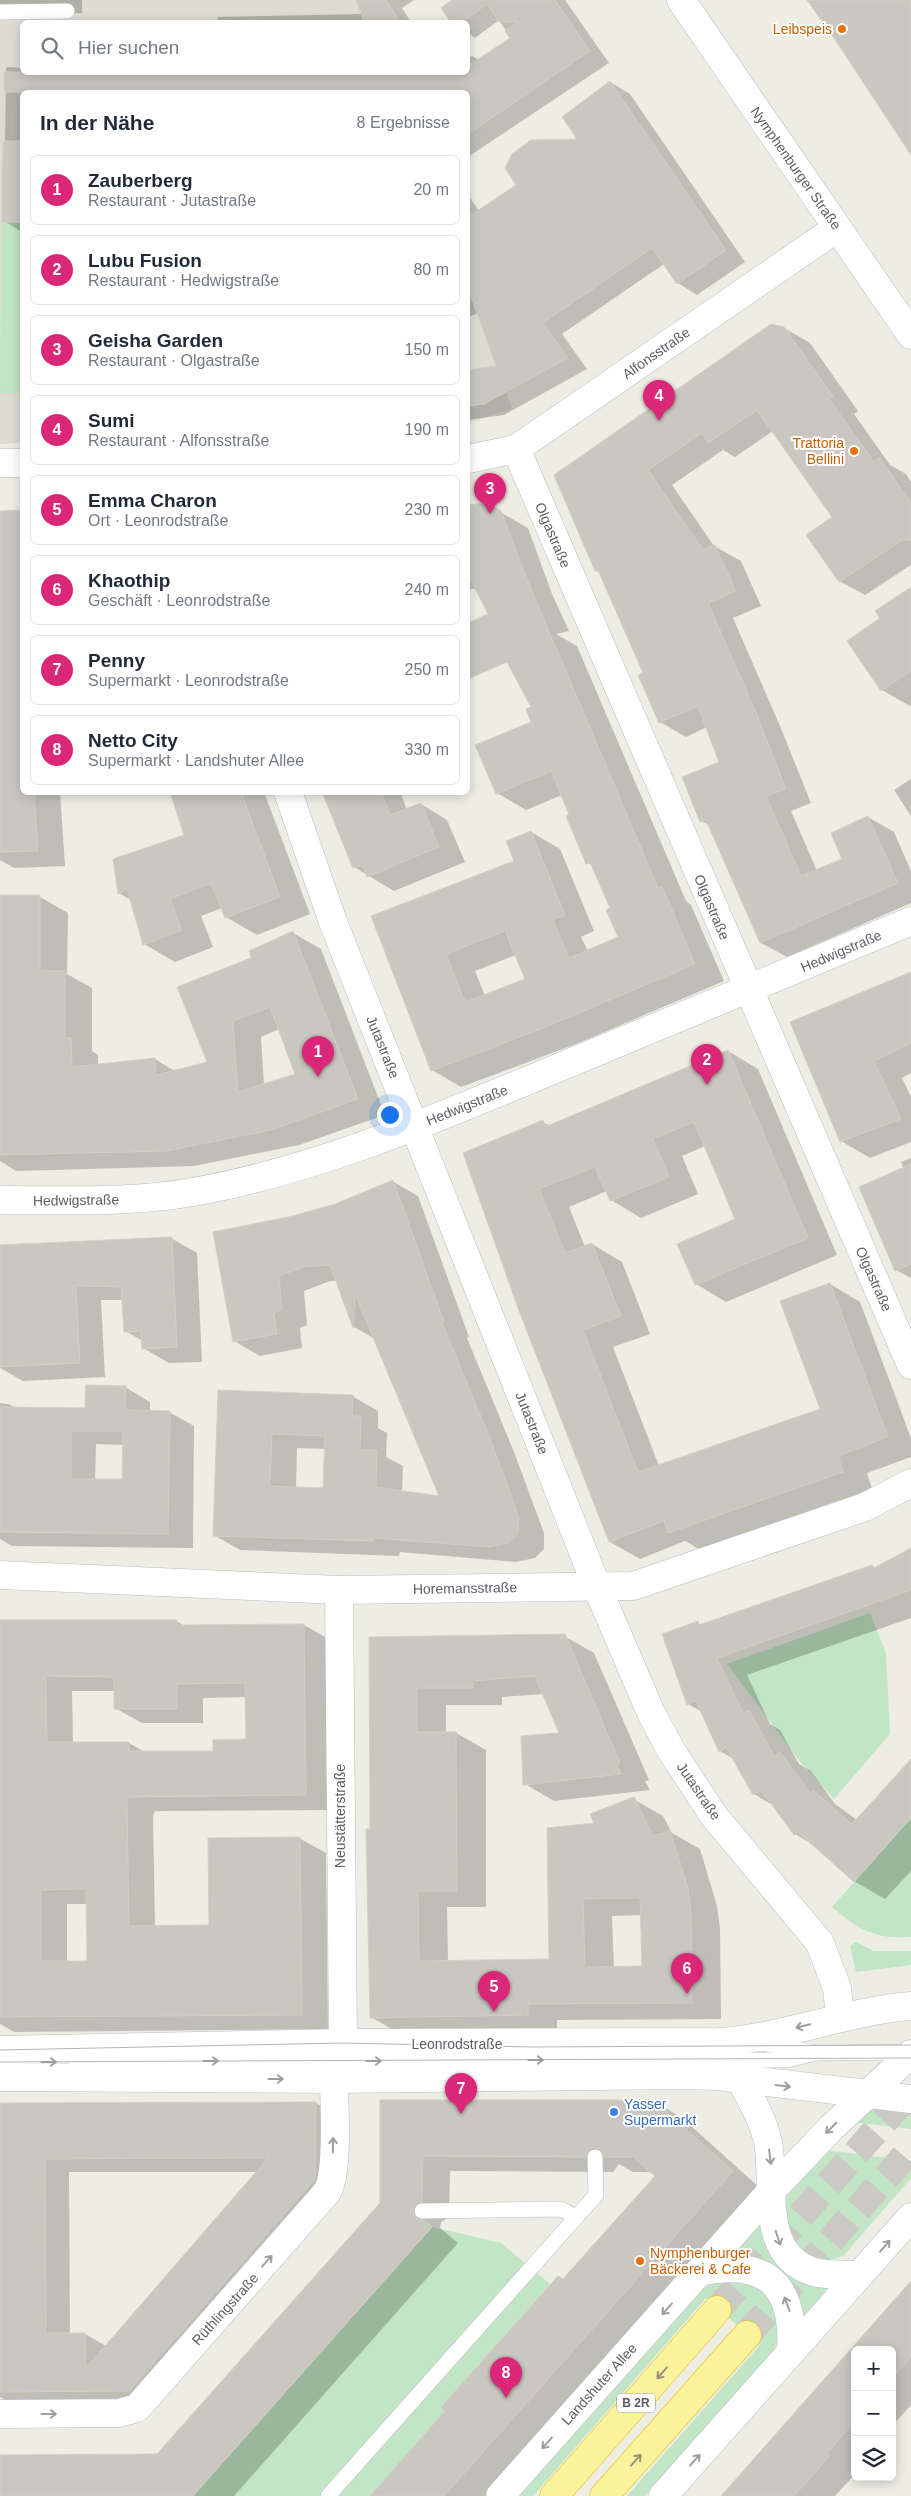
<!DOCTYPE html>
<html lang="de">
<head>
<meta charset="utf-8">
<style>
	body { margin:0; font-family:Helvetica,sans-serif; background:#f6f6f7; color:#1f2937 }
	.controls { position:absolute; right:15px; bottom:15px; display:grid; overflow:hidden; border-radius:8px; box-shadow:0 2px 12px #0003 }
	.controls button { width:45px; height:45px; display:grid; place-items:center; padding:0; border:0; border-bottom:1px solid #e0e1e3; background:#fff; color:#1f2937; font:25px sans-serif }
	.you { position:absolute; left:389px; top:1114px; width:18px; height:18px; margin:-12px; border:4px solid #fff; border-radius:50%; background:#1a73e8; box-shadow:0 0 0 8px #1a73e833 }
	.badge { display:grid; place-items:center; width:32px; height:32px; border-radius:50%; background:#db2777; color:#fff; font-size:16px; font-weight:700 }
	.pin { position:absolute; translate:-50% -41px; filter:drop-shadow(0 1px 2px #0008) }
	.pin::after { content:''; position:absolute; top:26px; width:18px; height:15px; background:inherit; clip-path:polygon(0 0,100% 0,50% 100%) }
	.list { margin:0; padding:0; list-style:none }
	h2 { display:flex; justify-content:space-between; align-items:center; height:65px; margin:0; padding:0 20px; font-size:21px }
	h2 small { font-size:16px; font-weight:400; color:#747a83 }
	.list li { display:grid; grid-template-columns:32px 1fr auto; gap:15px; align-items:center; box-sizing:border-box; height:70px; margin:0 10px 10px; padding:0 10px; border:1px solid #e0e1e3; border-radius:8px }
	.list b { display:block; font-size:19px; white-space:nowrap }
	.list p { margin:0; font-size:16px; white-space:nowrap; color:#747a83 }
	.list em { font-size:16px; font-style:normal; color:#747a83 }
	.icon { flex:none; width:28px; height:28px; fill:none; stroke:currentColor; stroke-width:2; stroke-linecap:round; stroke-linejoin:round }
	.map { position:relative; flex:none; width:911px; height:2496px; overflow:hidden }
	.search { position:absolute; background:#fff; box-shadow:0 2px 12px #0003; left:20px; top:20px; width:450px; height:55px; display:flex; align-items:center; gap:12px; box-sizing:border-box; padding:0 18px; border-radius:8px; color:#747a83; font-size:19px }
	.panel { position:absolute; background:#fff; box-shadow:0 2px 12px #0003; left:20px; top:90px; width:450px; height:705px; border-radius:8px }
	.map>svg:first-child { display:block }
	.education { fill:#dedcd2 }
	.green { fill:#c1e5c5 }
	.shadow { fill:#0003; fill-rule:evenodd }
	.building { fill:#cac7c1; stroke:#d2cfc2; fill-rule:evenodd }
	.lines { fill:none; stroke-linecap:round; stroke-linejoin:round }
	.trunk-tunnel { stroke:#cac9c4; stroke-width:28; stroke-dasharray:28 14; stroke-linecap:butt }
	.service-casing { stroke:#b9babf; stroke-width:16 }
	.minor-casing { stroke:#b9babf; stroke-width:29 }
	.secondary-casing { stroke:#b9bbc1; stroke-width:29 }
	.trunk-casing { stroke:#eabe07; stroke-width:29 }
	.service { stroke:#fff; stroke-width:15 }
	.minor { stroke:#fff; stroke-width:28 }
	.secondary { stroke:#fff; stroke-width:28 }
	.trunk { stroke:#fbf29c; stroke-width:28 }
	.tram { stroke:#b4b5b5; stroke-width:1 }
	.oneway { stroke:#9d9ea2 }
	.oneway2 { stroke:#949278 }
	.food-dot { fill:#e8710a; stroke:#fff; stroke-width:2 }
	.shop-dot { fill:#3f7fe0; stroke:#fff; stroke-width:2 }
	.labels { text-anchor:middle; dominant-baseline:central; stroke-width:4; stroke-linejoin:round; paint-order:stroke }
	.shield { fill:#fff; stroke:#8d8e92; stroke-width:1 }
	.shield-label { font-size:12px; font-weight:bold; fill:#5c5e64 }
	.food-label { font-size:14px; fill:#c56008; stroke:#fff; text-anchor:end }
	.street-label { font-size:14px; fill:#5c5e64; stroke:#fff }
	.shop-label { font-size:14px; fill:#366cbe; stroke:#fff; text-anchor:start }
</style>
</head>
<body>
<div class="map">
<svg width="911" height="2496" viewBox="0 0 911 2496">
	<rect width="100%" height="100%" fill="#eeede4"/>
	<g class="education">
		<polygon points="0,0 356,0 364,22 22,22 22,72 383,73 391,92 22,92 22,443 0,444"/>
		<polygon points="468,289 512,409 468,423"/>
	</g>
	<g class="green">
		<polygon points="2,222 22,222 22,393 0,393"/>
		<polygon points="870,1613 886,1653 890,1734 834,1799 799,1760 727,1664"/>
		<path d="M911,1818v119c-36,3 -53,-8 -79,-30z"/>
		<polygon points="856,1942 874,1951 911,1951 911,1965 856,1972 850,1946"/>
		<polygon points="866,2108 911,2113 911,2129 852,2122"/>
		<path d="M825,2150l86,11v17l-67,77c-26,13 -31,4 -54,-11l-6,-37 4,-14z"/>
		<polygon points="762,2219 829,2286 802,2319 729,2257"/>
		<polygon points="432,2227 501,2243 550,2284 441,2407 445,2411 370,2496 193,2496"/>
		<polygon points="716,2281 750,2281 766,2291 777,2304 780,2337 772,2354 645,2496 627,2496 760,2345 706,2298 533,2496 517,2496 698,2291"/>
	</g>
	<g class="shadow">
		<polygon points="0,0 82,0 82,13 0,14"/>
		<polygon points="357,0 414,0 402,8 411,22 218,22 218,17 362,14"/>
		<polygon points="454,0 565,0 609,63 468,157 468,92 22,92 22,232 4,221 6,67 22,68 22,72 468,72 468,58 472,56 479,60 511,38 499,20 475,38 468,33 468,22 453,22 443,8"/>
		<polygon points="610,82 630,94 745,262 697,295 678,283 664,264 562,334 587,369 504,415 468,420 468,371 498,367 478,313 468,317 468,195 479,211 580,140"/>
		<polygon points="784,328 810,343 858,411 854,414 890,465 906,474 911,482 911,565 865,595 839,581 833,518 773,431 735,457 723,450 672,485 714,546 741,561 761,606 733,618 780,726 811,803 791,811 817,871 844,859 868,817 894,832 911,871 911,903 787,957 761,943 709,825 701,821 721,763 707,727 686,737 660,722 645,674 601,573 596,571 555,475"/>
		<path d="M488,505l40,23 24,66 17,37 -13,3 21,12 109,255 5,4 33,76 -148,63 -115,43 -29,-17 -59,-153 143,-56 15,-29 29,17 34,82 -13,6 7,14 31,-13 -8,-29 -17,-43 -7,-3 -25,-68 -36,15 -29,-17 36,-71v-14l-37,-82 -21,-37h-7v-83zM516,955l11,25 -42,16 -10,-25z"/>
		<polygon points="0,512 22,512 22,792 60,792 65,866 14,868 0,860"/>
		<polygon points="911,588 911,706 910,706 882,690 882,619"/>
		<polygon points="911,779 911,816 894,790"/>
		<polygon points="171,792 264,792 310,914 257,935 226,917 222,908 201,916 213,947 175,962 144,944 132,901 119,893 185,836"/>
		<polygon points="323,792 400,792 407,810 421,804 447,820 465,862 394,891 354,867"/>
		<path d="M0,897h40l28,16 -1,61 25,14v63l6,4v10l57,-6 21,13 33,-9 43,-104 41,-26 28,16 64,166 -86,30 -105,21 -178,5 -16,-10zM279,1029l18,45 -33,11 -3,-48z"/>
		<polygon points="911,973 911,1073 902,1078 911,1097 911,1142 870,1158 841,1141 792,1023"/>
		<polygon points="728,1051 758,1069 837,1255 726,1302 696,1284 736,1220 705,1146 682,1156 698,1194 641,1218 611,1200 607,1191 569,1207 585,1247 592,1244 622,1262 650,1334 613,1347 659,1466 822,1410 830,1284 860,1302 911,1438 911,1457 867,1473 872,1489 699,1549 685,1541 640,1559 610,1542 464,1153 543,1122 550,1126"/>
		<polygon points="911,1158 911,1278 896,1270 904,1169 901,1162"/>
		<path d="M392,1181l26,15 51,141 -2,1 47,114 30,81v16l-9,9 -19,4 -116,-10 -1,4 -159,-6 -26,-15 5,-144 133,5 26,15v17l9,5 -1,24 17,9 -1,26 39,6 -66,-159 -21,-12 -17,-46h-7l-26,10 3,34 -7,3 2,20 -42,8 -26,-15 59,-124 43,-12zM297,1448l29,1 -1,40 -29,-1z"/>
		<polygon points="171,1238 197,1253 202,1362 169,1363 143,1348 143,1341 125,1331 123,1300 101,1300 105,1377 23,1381 0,1368 0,1246"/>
		<path d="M125,1387l25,15v9l19,1 25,14 -1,122 -181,-2 -12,-7v-136l8,1 9,4 69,1zM96,1444l28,1 -1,36 -28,-1z"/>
		<polygon points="911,1550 911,1618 747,1675 770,1724 780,1730 799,1764 811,1771 835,1804 857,1820 911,1761 911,1871 885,1899 854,1881 815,1846 795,1834 774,1806 754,1794 735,1760 720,1751 702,1712 688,1704 698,1623 703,1626 872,1566 876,1568"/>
		<path d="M0,1621h176l9,5 119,-1 26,15 2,170 -177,1 -2,5 2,111h56l88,-89 27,15 2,176 -314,3 -14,-8zM72,1691h43v17l27,15h61v-25l44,-1v44l-33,11h-69l-16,-9h-56zM67,1904h20l1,58h-21z"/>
		<path d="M564,1636l30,17 55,127 -4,1 5,9 -96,11 -29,-17 36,-50 -17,-40 -42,3v8h-56v28h10l30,17v157h-39l1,55 102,-1 46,-137 37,-25 30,17 9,17 28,16 17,57 3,23 1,90 -164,1v12l-157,2 -29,-17 -1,-379zM642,1915l1,53h-29l-2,-52z"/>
		<polygon points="382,2101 653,2101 681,2117 760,2188 487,2496 371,2496 656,2176 651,2172 633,2172 619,2164 613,2172 450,2171 449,2217 441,2222 440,2228 458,2243 234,2496 0,2496 0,2456 158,2455 381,2203"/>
		<path d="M316,2103l24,14 -1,76 -186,211 -139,1 -14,-8v-293zM69,2172h189l-152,174 -21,-12h-15z"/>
		<polygon points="911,2282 911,2405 892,2426 892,2350 855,2350 855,2474 835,2496 723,2496"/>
	</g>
	<g class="building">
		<polygon points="356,0 386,0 400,22 364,22"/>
		<polygon points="452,0 555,0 590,51 468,134 468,92 4,92 4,72 468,72 468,66 510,38 505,31 518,22 499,22 487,4 462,22 451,22 441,8"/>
		<polygon points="807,0 911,0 911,155 834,38"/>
		<polygon points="610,81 726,250 677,284 652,248 543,323 568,358 484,404 468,406 468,370 496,366 468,288 468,217 516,185 505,168 512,154 531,140 577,139 562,117"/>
		<polygon points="3,141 22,141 22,222 2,222"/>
		<polygon points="771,324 784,327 833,396 829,399 874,462 880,458 911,503 911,540 902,540 839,582 806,535 832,517 757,410 708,443 702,433 648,470 703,550 715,545 736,591 708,603 755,710 786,789 766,796 801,876 842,859 831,833 868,816 898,883 760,943 706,820 700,822 682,777 719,762 698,706 659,723 638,675 643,673 598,570 595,571 554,475"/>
		<path d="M489,503l12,8 25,66 132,311 4,-2 33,78 -149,63 -115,44 -60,-155 143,-55 -8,-20 25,-10 34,84 -12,5 16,38 49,-21 -12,-27 4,-2 -20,-46 -4,2 -20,-48 3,-2 -18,-43 -55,23 -21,-49 56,-23 -5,-13 5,-2 -24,-45 -39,17v-56l20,-9 -20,-40v-69zM505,931l20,48 -60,23 -19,-48z"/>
		<polygon points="22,510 22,792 34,792 38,851 0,852 0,511"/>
		<polygon points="911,587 911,671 881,691 847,641 880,618 875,611"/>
		<polygon points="170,792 241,792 280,897 225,918 211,883 170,899 182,930 143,945 127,889 118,894 113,859 184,835"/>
		<polygon points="322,792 381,792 390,815 421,803 439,847 367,877 362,865 353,868"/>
		<path d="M0,895h40v76h25v67h6l1,29 83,-9 1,17 51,-13 -30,-75 74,-29 -2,-7 44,-20 65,168 -87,31 -105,21 -166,4zM270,1007l25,67 -57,18 -5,-71z"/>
		<polygon points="911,972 911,1043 874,1061 901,1119 840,1142 790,1022"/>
		<polygon points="728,1050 808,1238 695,1285 677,1244 735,1219 694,1122 653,1139 669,1177 610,1201 595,1167 539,1189 565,1253 592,1243 621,1316 583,1330 638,1472 820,1409 780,1301 830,1283 888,1437 838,1456 843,1472 668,1533 664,1521 609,1542 518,1308 463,1153 543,1120 545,1127"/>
		<polygon points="911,1164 911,1264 895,1271 859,1187"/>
		<path d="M393,1180l51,142 -2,1 47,113 30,81 -1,17 -10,9 -19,4 -115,-9v3l-161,-5 5,-146 135,5 -1,21h9l-1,34h17l-1,37 63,9 -84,-202 -2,34 -23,-63 -27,2 -24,9 3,34 -8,3 3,21 -44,8 -20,-110 80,-16 42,-12zM272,1434l53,2 -2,52 -53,-2z"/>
		<polygon points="172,1237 177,1347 142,1349 141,1331 124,1332 121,1287 76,1286 80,1363 0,1367 0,1245"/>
		<path d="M86,1385l40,1 -1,24 45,1 -2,123 -168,-2v-125l85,1zM71,1431h52l-1,48h-51z"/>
		<polygon points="911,1548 911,1590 717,1658 743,1713 749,1710 774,1756 780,1752 810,1793 814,1791 852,1824 911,1759 911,1818 854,1882 798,1832 794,1835 761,1790 753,1795 726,1747 719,1752 696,1701 687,1705 662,1634 698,1621 699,1625 872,1565 874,1568"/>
		<path d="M0,1620h177v5l127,-1 2,171 -177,2 -2,3 2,126 80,-1 -1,-87 92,-1 2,178 -302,2zM46,1676l68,1v32h63v-25l68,-1 1,56 -33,1v11h-84v-9h-82zM86,1889l1,72h-46v-71z"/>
		<path d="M565,1634l55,129 -3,2 4,9 -98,11 -2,-49 38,-3 -24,-57 -62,5v7h-56v44h39l1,159h-39l1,70 130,-2 -2,-131 47,-5 -4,-9 44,-17 19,39 17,-5 18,57 3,24 1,91 -164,1v11l-158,3 -4,-189h4l-1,-192zM640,1898l2,68 -57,1 -2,-68z"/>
		<polygon points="380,2100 653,2100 733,2171 444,2496 370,2496 445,2411 441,2407 558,2276 563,2279 655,2176 633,2157 604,2157 603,2152 595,2148 590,2149 586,2157 423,2156 422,2202 414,2206 413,2212 417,2219 424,2220 432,2227 193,2496 0,2496 0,2455 157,2454 380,2203"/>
		<path d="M316,2102l-1,77 -186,212 -129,1v-289zM268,2158l-182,210 -1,-35h-39l-1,-174z"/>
		<polygon points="911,2281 911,2357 892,2378 892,2350 855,2350 855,2421 827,2453 830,2456 794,2496 721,2496"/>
	</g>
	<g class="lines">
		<g class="trunk-tunnel">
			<polyline points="717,2310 911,2091"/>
			<polyline points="747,2335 911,2149"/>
		</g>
		<defs>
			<g id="service">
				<polyline points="0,12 67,11"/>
				<polyline points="761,2043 816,2053 911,2052"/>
				<polyline points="76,2062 787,2060 816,2053"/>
				<polyline points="422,2211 561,2209 576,2217"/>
				<polyline points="328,2496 596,2195 595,2157"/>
			</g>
			<g id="minor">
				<polyline points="516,449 911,1365"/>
				<polyline points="468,459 516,449 837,228"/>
				<polyline points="0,463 22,463"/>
				<polyline points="288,792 333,922 597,1587 651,1713 672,1752 714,1816 820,1943 837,1988 840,2017"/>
				<path d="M0,1200c64,0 130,3 193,-8 119,-21 232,-69 343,-115 125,-51 250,-103 375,-156"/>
				<polyline points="0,1575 339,1590 633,1586 865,1507 911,1483"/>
				<polyline points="339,1590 343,2043"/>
				<path d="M0,2414l119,-1 18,-5 190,-216c12,-20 7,-86 7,-113"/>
			</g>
			<g id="secondary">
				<polyline points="681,0 911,335"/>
				<path d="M0,2050l343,-7 376,-1c65,-4 127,-31 192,-36"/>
				<polyline points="0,2077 334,2079 683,2075 717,2076 911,2099"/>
				<path d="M740,2079c11,20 23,40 28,63 8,44 -10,113 46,130 14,4 30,3 45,3"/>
				<path d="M699,2272c67,-14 96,12 92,80"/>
				<polyline points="500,2496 772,2190 831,2128 911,2054"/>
				<polyline points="663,2496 911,2217"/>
			</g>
			<g id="trunk">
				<polyline points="554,2496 717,2310"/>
				<polyline points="604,2496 747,2335"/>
			</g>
		</defs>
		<use href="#service" class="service-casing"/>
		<use href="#minor" class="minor-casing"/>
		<use href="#secondary" class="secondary-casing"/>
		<use href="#trunk" class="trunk-casing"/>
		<use href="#service" class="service"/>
		<use href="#minor" class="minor"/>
		<use href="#secondary" class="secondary"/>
		<use href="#trunk" class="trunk"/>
		<g class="tram">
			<polyline points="0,2050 343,2043 532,2047 911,2045"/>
			<polyline points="0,2062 911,2058"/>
		</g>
	</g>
	<defs><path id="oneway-shaft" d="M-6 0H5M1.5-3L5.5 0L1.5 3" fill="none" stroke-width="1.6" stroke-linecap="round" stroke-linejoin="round" transform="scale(1.25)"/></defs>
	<g class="oneway">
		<use href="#oneway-shaft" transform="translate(803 2026) rotate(166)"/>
		<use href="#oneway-shaft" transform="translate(536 2060)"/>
		<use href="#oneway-shaft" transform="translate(211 2061)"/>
		<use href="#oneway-shaft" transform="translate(374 2061)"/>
		<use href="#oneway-shaft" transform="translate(49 2062)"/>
		<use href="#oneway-shaft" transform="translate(276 2079)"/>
		<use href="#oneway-shaft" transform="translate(783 2086) rotate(7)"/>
		<use href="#oneway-shaft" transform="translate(831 2128) rotate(135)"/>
		<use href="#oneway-shaft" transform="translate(333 2145) rotate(-89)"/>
		<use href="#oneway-shaft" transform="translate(770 2157) rotate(83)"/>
		<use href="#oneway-shaft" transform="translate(778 2238) rotate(72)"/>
		<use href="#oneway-shaft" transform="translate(885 2246) rotate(-49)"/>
		<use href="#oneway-shaft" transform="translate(267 2261) rotate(-48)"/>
		<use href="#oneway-shaft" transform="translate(787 2304) rotate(-110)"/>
		<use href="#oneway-shaft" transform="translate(667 2309) rotate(132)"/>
		<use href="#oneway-shaft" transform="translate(49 2414)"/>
		<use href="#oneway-shaft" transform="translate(547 2443) rotate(132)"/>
		<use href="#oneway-shaft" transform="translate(695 2460) rotate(-48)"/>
	</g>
	<g class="oneway2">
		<use href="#oneway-shaft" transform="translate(662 2373) rotate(131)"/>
		<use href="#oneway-shaft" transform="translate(636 2460) rotate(-48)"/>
	</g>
	<g class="food-dot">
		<circle cx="842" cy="29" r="5"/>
		<circle cx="854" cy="451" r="5"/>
		<circle cx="640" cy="2261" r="5"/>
	</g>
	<circle class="shop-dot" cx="614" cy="2112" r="5"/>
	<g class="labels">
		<rect class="shield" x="617" y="2393.5" width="38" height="19" rx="4"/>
		<g class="shield-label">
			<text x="636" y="2403">B 2R</text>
		</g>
		<g class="food-label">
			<text x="832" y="29">Leibspeis</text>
			<text x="844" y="443">Trattoria<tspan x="844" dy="16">Bellini</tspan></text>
			<text x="650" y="2253" text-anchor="start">Nymphenburger<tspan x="650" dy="16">Bäckerei &amp; Cafe</tspan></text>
		</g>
		<g class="street-label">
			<text transform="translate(796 168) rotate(55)">Nymphenburger Straße</text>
			<text transform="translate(656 353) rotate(-35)">Alfonsstraße</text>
			<text transform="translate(553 535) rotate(67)">Olgastraße</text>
			<text transform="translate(712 907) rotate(67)">Olgastraße</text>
			<text transform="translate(841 951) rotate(-23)">Hedwigstraße</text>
			<text transform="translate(383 1047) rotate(68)">Jutastraße</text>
			<text transform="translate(467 1105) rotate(-22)">Hedwigstraße</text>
			<text transform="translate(76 1200) rotate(-1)">Hedwigstraße</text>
			<text transform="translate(874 1279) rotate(66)">Olgastraße</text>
			<text transform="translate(532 1423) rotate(68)">Jutastraße</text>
			<text transform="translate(465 1588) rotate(-1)">Horemansstraße</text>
			<text transform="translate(699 1791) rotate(56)">Jutastraße</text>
			<text transform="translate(340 1816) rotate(-90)">Neustätterstraße</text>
			<text x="457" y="2044">Leonrodstraße</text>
			<text transform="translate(225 2309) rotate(-48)">Rüthlingstraße</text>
			<text transform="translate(599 2384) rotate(-48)">Landshuter Allee</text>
		</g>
		<g class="shop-label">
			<text x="624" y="2104">Yasser<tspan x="624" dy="16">Supermarkt</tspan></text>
		</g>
	</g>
</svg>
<div class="controls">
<button>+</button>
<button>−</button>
<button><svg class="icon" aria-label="layers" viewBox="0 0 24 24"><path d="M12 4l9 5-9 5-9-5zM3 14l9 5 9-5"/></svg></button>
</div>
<div class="you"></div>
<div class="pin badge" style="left:318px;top:1077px">1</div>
<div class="pin badge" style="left:707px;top:1085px">2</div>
<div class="pin badge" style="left:490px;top:514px">3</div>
<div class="pin badge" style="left:659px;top:421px">4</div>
<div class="pin badge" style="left:494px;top:2012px">5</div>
<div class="pin badge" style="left:687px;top:1994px">6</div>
<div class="pin badge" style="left:461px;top:2114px">7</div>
<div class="pin badge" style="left:506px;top:2398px">8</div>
<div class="search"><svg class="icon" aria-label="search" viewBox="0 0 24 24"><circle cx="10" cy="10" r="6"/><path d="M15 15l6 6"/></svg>Hier suchen</div>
<section class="panel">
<h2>In der Nähe<small>8 Ergebnisse</small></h2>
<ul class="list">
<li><span class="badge">1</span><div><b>Zauberberg</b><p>Restaurant · Jutastraße</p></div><em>20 m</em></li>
<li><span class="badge">2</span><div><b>Lubu Fusion</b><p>Restaurant · Hedwigstraße</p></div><em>80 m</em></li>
<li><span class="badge">3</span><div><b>Geisha Garden</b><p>Restaurant · Olgastraße</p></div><em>150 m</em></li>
<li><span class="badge">4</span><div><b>Sumi</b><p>Restaurant · Alfonsstraße</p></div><em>190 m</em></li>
<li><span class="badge">5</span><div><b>Emma Charon</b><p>Ort · Leonrodstraße</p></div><em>230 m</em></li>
<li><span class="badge">6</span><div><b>Khaothip</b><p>Geschäft · Leonrodstraße</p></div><em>240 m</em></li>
<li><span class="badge">7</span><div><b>Penny</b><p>Supermarkt · Leonrodstraße</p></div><em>250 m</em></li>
<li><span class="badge">8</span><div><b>Netto City</b><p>Supermarkt · Landshuter Allee</p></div><em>330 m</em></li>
</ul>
</section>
</div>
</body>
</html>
